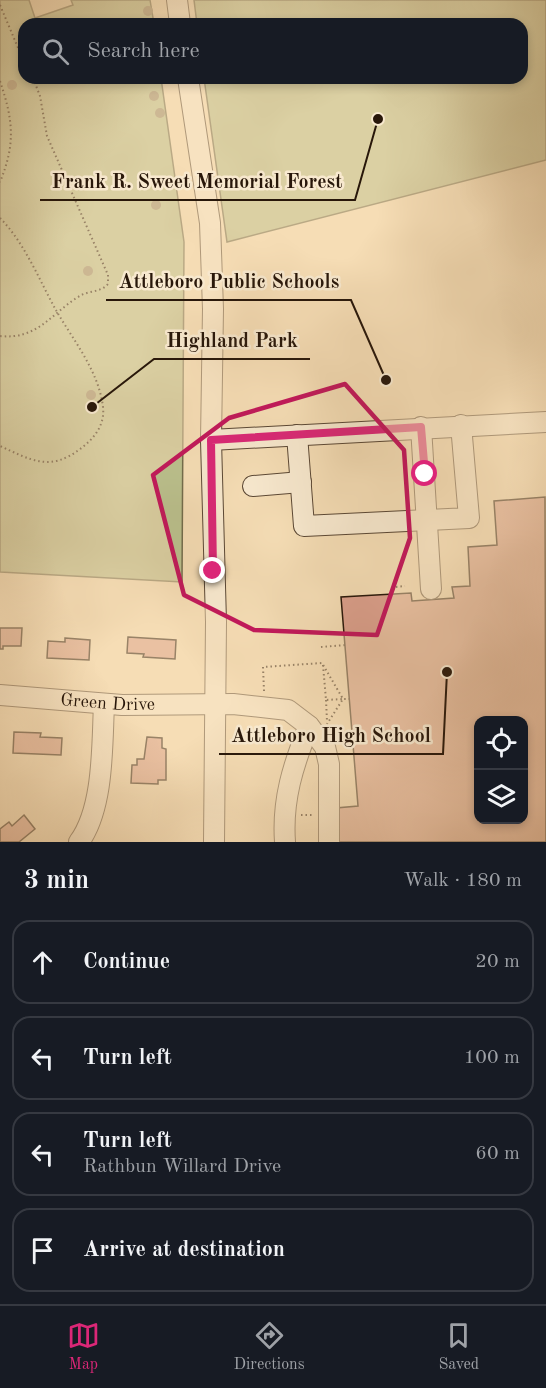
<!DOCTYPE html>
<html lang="en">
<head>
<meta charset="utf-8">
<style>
	body { margin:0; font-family:"Old Standard TT",serif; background:#20242c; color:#f1f3f6 }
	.controls { position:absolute; right:18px; bottom:18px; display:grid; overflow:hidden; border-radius:12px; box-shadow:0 3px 9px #0003 }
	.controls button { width:54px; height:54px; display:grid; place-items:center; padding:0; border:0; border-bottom:2px solid #363941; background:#171b24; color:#f1f3f6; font:30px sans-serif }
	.stop { position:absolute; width:18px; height:18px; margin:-14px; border:4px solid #db2777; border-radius:50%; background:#fff }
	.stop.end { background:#db2777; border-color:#fff; box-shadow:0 2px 6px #0008 }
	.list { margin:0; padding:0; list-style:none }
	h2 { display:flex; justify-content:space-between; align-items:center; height:78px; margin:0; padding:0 24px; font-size:26px }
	h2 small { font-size:20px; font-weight:400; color:#9ea1a6 }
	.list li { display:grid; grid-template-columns:39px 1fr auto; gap:18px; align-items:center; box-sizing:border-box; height:84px; margin:0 12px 12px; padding:0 12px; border:2px solid #363941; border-radius:18px }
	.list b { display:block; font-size:22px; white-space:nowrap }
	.list p { margin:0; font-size:20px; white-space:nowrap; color:#9ea1a6 }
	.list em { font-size:20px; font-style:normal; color:#9ea1a6 }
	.icon { flex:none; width:33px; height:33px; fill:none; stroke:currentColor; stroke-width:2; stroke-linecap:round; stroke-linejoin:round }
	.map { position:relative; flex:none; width:546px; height:842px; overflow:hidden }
	.search { position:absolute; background:#171b24; box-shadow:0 3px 9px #0003; left:18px; right:18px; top:18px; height:66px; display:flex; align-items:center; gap:15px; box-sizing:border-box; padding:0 21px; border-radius:18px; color:#9ea1a6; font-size:22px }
	.sheet { height:462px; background:#171b24 }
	nav { display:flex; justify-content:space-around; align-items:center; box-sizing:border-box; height:84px; border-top:2px solid #363941; background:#171b24; font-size:16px; color:#9ea1a6 }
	nav a { display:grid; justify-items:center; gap:3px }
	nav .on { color:#db2777 }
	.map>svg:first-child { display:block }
	.green { fill:#bbc18e; stroke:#726c4c; stroke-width:1.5 }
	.building { fill:#dca08d; stroke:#28170a; stroke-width:1.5; fill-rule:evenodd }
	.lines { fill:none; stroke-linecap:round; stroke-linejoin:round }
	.minor-casing { stroke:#5b4835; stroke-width:22 }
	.path { stroke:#28170a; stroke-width:2; stroke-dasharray:1.5 3; stroke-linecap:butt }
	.minor { stroke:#f8e9cf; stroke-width:20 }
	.tree { fill:#9c8c6d }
	.route { stroke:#db2777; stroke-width:8 }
	.marked { fill:none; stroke:#c2185b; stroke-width:4.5; stroke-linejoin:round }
	.labels { text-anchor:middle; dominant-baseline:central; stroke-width:5; stroke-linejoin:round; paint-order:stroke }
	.street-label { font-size:18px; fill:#28170a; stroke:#f8e9cf }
	.leader { fill:none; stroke:#28170a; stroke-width:2 }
	.callout-dot { fill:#28170a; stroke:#f8e9cf; stroke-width:2 }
	.callout-label { font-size:20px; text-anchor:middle; font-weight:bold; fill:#28170a; stroke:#f8e9cf; stroke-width:5; stroke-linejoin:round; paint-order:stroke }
</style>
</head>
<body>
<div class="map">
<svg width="546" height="842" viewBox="0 0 546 842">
	<rect width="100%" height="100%" fill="#f5ddb5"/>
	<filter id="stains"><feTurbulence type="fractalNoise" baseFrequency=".00333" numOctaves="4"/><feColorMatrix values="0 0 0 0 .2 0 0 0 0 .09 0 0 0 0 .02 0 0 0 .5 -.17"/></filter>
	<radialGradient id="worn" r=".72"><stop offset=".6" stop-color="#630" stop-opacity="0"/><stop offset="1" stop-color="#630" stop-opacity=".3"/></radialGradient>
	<g class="green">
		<polygon points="0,0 29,0 35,18 73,5 71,0 150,0 154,24 24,24 24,78 161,78 184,242 182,582 0,572"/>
		<polygon points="194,0 546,0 546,160 227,242 204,78 522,78 522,24 197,24"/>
	</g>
	<g class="building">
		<path d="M545,497l1,345h-211l1,-34 22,-2 -17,-209 70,-4 1,8 42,-3 -2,-11 18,-1 -2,-39 29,-2 -3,-44zM478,720h46v100h-46z"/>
		<polygon points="0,628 22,628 21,646 3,646 3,649 0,649"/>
		<polygon points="128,637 176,640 175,659 143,657 144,654 127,653"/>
		<polygon points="65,638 90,640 89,660 47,658 48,641 65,642"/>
		<polygon points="14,732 41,733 40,737 62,738 61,755 13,753"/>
		<polygon points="147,737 162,738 162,748 166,749 166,780 158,780 158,784 131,783 132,765 137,765 137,759 144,759"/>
		<polygon points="24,815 35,829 19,842 0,842 0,829 9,822 12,826"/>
	</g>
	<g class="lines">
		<defs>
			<g id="minor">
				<polyline points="177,0 180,24"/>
				<polyline points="188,78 210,223 213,309 211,440 216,622 214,842"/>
				<polyline points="421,427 431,589"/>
				<polyline points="297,435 304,526 469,518 461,425"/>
				<polyline points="211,440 546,422"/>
				<polyline points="253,486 301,482"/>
				<path id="s1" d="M0,695l122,10 111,-1 55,6 21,16 16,21 4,17v78"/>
				<path d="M79,842c25,-34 23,-97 25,-138"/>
				<path d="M285,842c-3,-42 8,-77 24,-116"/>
			</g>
		</defs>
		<use href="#minor" class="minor-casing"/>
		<g class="path">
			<polyline points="0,5 24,62"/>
			<path d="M0,81c13,39 16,62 0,101"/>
			<path d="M0,218c25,25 40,64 57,94 17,29 42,60 46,95 2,18 -9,32 -23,42 -30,23 -49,11 -80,-3"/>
			<path d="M0,336c37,4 51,-22 78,-39 10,-7 22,-4 30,-13v-9l-61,-139 -7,-40 -7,-18"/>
			<polyline points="391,594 395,587 405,586"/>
			<polyline points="321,647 345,645"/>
			<polyline points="323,665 326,700 343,699 327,724"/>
			<polyline points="264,691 263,667 322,663 343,699 349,699"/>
			<polyline points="326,700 327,721"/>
			<polyline points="301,815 313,815"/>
		</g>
		<use href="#minor" class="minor"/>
	</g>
	<g class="tree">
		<circle cx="148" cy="11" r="5"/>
		<circle cx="12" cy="85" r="5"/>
		<circle cx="154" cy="96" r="5"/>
		<circle cx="160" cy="113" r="5"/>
		<circle cx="156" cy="205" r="5"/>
		<circle cx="88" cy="271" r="5"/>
		<circle cx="91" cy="395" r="5"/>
	</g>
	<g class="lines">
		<polyline class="route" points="213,571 211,440 421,427 425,474"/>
	</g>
	<path d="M0 0H546V842H0ZM345,384l59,66 6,88 -33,97 -123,-5 -70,-35 -31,-120 76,-57z" fill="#f5ddb5" fill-opacity=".55" fill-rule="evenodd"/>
	<path class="marked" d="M345,384l59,66 6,88 -33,97 -123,-5 -70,-35 -31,-120 76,-57z"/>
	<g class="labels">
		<g class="street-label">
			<text stroke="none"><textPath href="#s1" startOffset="108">Green Drive</textPath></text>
		</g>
	</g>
	<path class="leader" d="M378 119L355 200H40M386 380L351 300H106M92 407L154 359H310M447 672L443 754H219"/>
	<g class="callout-dot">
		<circle cx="378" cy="119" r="6"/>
		<circle cx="386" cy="380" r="6"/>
		<circle cx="92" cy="407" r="6"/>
		<circle cx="447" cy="672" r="6"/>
	</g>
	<g class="callout-label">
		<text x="197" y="188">Frank R. Sweet Memorial Forest</text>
		<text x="229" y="288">Attleboro Public Schools</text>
		<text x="232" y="347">Highland Park</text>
		<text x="331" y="742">Attleboro High School</text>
	</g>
	<rect width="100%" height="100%" filter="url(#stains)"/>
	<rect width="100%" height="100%" fill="url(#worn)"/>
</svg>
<div class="controls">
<button><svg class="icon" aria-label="locate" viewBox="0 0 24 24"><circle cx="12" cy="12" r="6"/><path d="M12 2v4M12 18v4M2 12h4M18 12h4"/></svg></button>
<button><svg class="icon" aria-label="layers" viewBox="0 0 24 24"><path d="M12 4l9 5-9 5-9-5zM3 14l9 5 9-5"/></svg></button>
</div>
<div class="stop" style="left:425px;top:474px"></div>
<div class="stop end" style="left:213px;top:571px"></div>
<div class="search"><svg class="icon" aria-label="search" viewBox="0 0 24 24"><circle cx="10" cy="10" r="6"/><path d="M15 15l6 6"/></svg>Search here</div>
</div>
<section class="sheet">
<h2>3 min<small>Walk · 180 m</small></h2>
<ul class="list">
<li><svg class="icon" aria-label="ahead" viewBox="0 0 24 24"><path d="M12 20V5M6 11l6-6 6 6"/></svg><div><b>Continue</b></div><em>20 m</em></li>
<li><svg class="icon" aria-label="left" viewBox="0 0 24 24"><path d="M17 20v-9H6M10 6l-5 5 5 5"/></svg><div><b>Turn left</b></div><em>100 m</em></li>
<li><svg class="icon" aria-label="left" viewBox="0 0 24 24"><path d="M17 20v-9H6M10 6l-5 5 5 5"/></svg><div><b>Turn left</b><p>Rathbun Willard Drive</p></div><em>60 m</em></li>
<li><svg class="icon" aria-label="arrive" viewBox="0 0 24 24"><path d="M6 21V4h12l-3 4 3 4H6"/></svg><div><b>Arrive at destination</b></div></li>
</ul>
</section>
<nav>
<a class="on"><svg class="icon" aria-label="map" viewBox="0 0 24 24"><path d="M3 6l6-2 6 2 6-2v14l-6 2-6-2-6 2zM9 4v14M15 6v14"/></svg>Map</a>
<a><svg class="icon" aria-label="directions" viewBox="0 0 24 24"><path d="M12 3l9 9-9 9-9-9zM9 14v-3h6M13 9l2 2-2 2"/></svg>Directions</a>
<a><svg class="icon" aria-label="saved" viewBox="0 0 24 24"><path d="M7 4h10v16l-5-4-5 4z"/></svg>Saved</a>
</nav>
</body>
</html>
